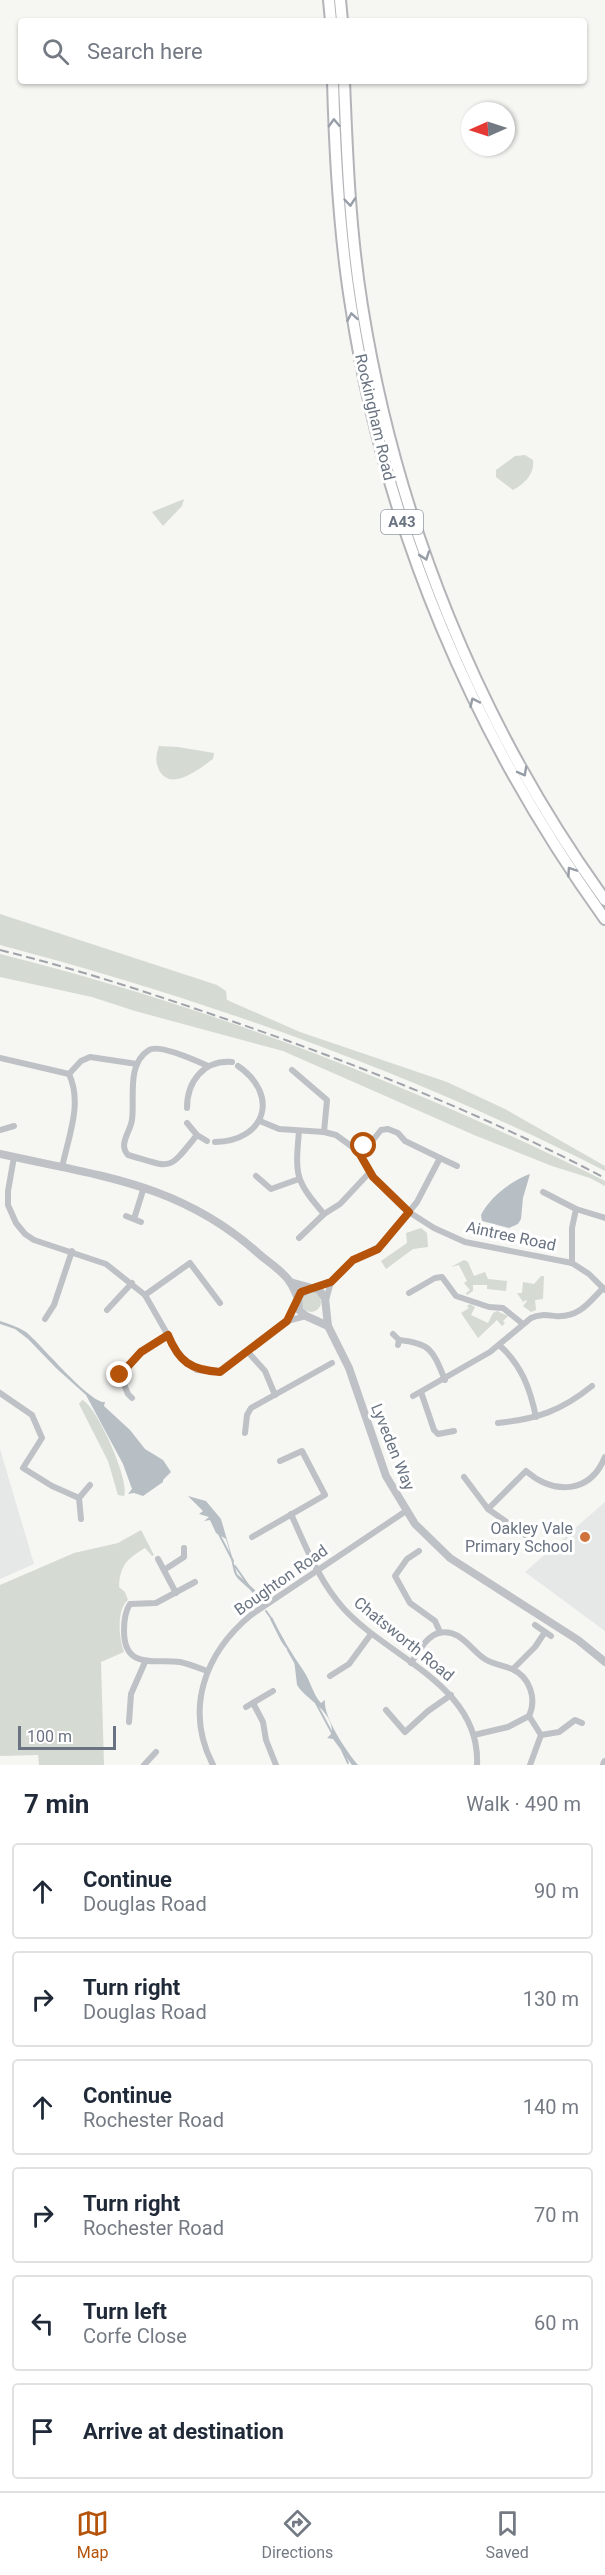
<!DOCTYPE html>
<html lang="en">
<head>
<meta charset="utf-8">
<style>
	body { margin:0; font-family:Roboto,sans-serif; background:#f2f2f3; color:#1f2937 }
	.compass { position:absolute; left:461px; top:102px; width:54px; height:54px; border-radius:50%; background:#fff; box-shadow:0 2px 4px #0004; rotate:267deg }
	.scale { position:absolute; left:18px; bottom:15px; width:98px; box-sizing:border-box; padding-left:6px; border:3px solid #697381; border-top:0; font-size:16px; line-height:21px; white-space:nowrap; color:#697381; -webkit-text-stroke:4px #fff; paint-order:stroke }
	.stop { position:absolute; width:18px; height:18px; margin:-14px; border:4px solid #b45309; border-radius:50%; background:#fff }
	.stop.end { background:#b45309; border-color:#fff; box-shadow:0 2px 6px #0008 }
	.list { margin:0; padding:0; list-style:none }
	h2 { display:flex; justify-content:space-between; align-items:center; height:78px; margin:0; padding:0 24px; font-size:26px }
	h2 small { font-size:20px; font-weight:400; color:#747a83 }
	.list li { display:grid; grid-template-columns:39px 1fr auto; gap:18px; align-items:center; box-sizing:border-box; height:96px; margin:0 12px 12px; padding:0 12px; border:2px solid #e0e1e3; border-radius:6px }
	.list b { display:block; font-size:22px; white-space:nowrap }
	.list p { margin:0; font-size:20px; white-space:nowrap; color:#747a83 }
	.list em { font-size:20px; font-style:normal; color:#747a83 }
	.icon { flex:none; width:33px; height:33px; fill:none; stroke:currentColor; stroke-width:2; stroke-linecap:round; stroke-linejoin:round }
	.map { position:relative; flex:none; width:605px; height:1765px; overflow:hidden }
	.search { position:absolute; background:#fff; box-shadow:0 2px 4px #0004; left:18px; right:18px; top:18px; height:66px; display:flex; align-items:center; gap:15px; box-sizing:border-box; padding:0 21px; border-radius:6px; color:#747a83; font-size:22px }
	.sheet { height:726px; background:#fff }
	nav { display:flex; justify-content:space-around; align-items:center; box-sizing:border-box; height:84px; border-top:2px solid #e0e1e3; background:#fff; font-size:16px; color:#747a83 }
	nav a { display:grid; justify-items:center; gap:3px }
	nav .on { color:#b45309 }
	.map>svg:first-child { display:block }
	.built { fill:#e6e8e7 }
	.green { fill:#d5dad3 }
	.water { fill:#b7bfc5 }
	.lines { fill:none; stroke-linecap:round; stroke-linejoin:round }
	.stream { stroke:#b7bfc5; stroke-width:2 }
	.trunk-casing { stroke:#b2b4b8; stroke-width:14 }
	.minor { stroke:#bec1c5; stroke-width:6 }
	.tertiary { stroke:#bec1c5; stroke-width:8 }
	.trunk { stroke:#fff; stroke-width:10 }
	.rail { stroke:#a0a4aa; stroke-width:2; stroke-dasharray:9 4.5; stroke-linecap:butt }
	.oneway { stroke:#969da7 }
	.route { stroke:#b45309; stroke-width:8 }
	.poi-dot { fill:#cf723b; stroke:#fff; stroke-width:2 }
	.labels { text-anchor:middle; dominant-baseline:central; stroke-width:6; stroke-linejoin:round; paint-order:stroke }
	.shield { fill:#fff; stroke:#969da7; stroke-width:1.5 }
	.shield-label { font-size:15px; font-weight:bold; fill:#697381 }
	.street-label { font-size:16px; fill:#697381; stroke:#fff }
	.poi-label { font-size:16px; fill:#697381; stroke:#fff; text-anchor:end }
</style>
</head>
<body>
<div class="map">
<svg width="605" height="1765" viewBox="0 0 605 1765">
	<rect width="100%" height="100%" fill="#f6f6f3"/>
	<g class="built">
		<polygon points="0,1449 34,1564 0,1579"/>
		<polygon points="605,1502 605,1631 525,1572"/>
	</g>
	<g class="green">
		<path d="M525,455l8,5c2,14 -9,24 -20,30l-17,-13v-7l19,-14z"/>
		<polygon points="184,499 182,506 163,526 152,512"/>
		<path d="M159,746l19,1 36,6 -1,6c-13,9 -42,34 -54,11 -4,-9 -3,-15 0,-24z"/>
		<path d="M0,914l217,71 9,6 1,9 73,32 147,50 58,27 100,57v5c-192,-98 -397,-171 -605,-226z"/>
		<path d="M0,954c209,52 412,131 605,227v5l-15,-8 -38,-12 -78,-31 -191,-84 -148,-40 -43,-14 -92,-20z"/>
		<polygon points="421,1228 427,1233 428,1247 413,1249 386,1269 381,1261 407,1243 406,1233"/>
		<polygon points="464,1260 468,1262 474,1276 485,1272 488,1279 507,1281 506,1291 487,1289 487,1285 473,1285 473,1291 467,1295 466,1293 470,1290 464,1283 467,1281 459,1265 451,1267"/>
		<polygon points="541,1276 544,1276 543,1299 535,1300 536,1310 531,1312 523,1306 527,1301 526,1300 523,1302 517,1293 522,1293 523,1282 534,1284"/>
		<circle cx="311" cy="1302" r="10"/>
		<polygon points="470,1304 475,1307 471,1315 488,1323 493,1313 497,1311 508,1316 503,1321 505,1323 502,1326 497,1320 478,1338 461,1313 469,1308 467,1306"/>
		<path d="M82,1400c14,4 49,83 42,96l-6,-1 -10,-34 -29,-57z"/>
		<path d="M141,1530l13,25 -2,1 -7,-8c-18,11 -25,17 -26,39l6,5 3,8c-12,10 -9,39 -4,52l-23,10 3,103h-65l-1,-10 -38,1v-171l74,-32 44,-10z"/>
	</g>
	<g class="water">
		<path d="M530,1174l-7,24 -2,21 -3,5 -9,4 -27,-7 -1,-6c8,-17 31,-35 49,-41z"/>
		<path d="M0,1321c9,3 18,6 26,11 15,12 64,72 79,70l-1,4 26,24 15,19 18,11 8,12 -8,8v2l-20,14 -9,-3 -6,1 4,-5 -9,-25 -37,-69 -30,-27 -28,-29 -13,-10 -15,-5z"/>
		<path d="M188,1496l18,5 15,18 16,55 18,16 4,10 -1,1c-6,-14 -21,-19 -24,-29 -3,-11 -4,-22 -8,-33l-10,-6 -6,-13 -6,1 5,-4 -10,-3 4,-3z"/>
		<path d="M272,1617c9,19 20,37 31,53 8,11 9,23 18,33l4,-3c-2,17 22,52 33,65h-6l-19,-26 -6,-1 5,-5c1,-23 -25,-32 -35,-48l-3,-26 -13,-18 -11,-22z"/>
	</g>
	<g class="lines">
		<g class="stream">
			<polyline points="219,1534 233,1561"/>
			<polyline points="235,1566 260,1602"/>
			<polyline points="266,1611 271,1618"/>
			<polyline points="279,1634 285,1645"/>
			<polyline points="288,1650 297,1666"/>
			<polyline points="316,1703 333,1735"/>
			<polyline points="342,1750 348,1763"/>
		</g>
		<defs>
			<g id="trunk">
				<polyline points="329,0 331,21"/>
				<polyline points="340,0 342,21"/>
				<path d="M333,81c2,76 6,151 18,225 34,222 123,431 254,613"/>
				<path d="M344,81c3,76 6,151 18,225 34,213 117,420 243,594"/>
			</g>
		</defs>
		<use href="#trunk" class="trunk-casing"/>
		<g class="minor">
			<path d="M0,1058l69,16c14,30 -1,63 -7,94"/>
			<polyline points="292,1070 327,1100 324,1132"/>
			<polyline points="69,1074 81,1061 90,1057 137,1064"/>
			<path d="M187,1108c0,-26 16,-48 45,-46"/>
			<polyline points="260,1121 279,1129 324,1132 336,1135 358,1151 373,1177 409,1212 434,1228 465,1242 572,1263 589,1274 605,1290"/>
			<polyline points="187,1123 197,1135 207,1141"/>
			<polyline points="0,1130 14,1126"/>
			<path d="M299,1131c-4,45 -4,49 25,83"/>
			<path d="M197,1135c-30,37 -24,33 -69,20 -10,-11 2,-22 4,-35 3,-21 -6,-56 17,-70 10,-6 48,11 59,16"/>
			<path d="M215,1142c51,-1 65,-47 23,-76"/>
			<polyline points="358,1151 373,1140 381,1130 388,1129 398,1133 405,1141 440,1158"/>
			<polyline points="14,1157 8,1191 8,1205 16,1223 25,1234 34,1240 106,1264 145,1295 181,1358 197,1370 220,1372 287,1321 306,1316"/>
			<polyline points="256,1176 271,1189 299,1179"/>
			<polyline points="543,1192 576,1209 605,1218"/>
			<polyline points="126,1216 141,1222"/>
			<polyline points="134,1219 144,1187"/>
			<polyline points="299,1238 324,1214 340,1204 370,1172"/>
			<polyline points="572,1263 572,1228 576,1209"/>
			<polyline points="315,1288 331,1282"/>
			<polyline points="409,1293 435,1278 442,1277 456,1296 489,1307 503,1308 523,1324"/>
			<polyline points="145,1295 190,1263 220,1303"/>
			<polyline points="326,1300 331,1282 348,1264 383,1244 417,1202 440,1158 457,1166"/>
			<polyline points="107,1310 132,1283"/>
			<polyline points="45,1319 54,1305 72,1251"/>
			<polyline points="287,1321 297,1303"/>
			<polyline points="393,1334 399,1340 398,1345"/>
			<path d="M399,1340c32,3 34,11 46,40"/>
			<path d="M499,1345c22,19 31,43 37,72"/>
			<polyline points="247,1351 265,1371 275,1395"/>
			<polyline points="109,1376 120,1375"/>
			<polyline points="421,1392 434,1430 438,1434 454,1431"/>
			<polyline points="0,1393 32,1415 42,1438 23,1468 52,1486 79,1498"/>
			<path d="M413,1396l77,-44 41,-34c8,-4 15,-3 24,-2 23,2 33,-12 48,-28"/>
			<polyline points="132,1398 128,1394 120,1375 141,1351 168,1335"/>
			<path d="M498,1423c39,-4 63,-12 94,-37"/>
			<polyline points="245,1433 247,1415 251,1408 332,1363"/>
			<path d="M464,1477l24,32 38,-38c28,24 64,23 79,-14"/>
			<polyline points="488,1509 525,1535 535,1528"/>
			<path d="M291,1514c15,33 28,67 53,95 45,49 137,77 133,156"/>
			<polyline points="81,1519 79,1498 90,1485"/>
			<polyline points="252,1537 325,1495 302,1451 280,1461"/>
			<polyline points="419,1551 407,1559 395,1576 410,1603 435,1621 440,1632"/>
			<polyline points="158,1559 176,1593"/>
			<polyline points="164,1570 184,1557 184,1548"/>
			<path d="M195,1582l-39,21 -26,1c-5,7 -6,18 -6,27 0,39 31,28 56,31 9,2 19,6 27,9"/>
			<polyline points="535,1625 551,1636"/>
			<path d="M411,1663c7,-10 15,-27 28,-30 19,-5 30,14 43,24 8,7 20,8 30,12 18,8 25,30 17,47l-21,11 -34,8"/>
			<polyline points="513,1669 535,1647 545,1632"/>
			<polyline points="330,1676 349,1664 371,1634"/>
			<polyline points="253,1703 263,1722 266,1740 276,1765"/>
			<polyline points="246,1707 273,1691"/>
			<polyline points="386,1710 405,1732 428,1711 451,1695"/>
			<polyline points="529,1716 541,1735 530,1765"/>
			<polyline points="129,1722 131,1694 145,1662"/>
			<polyline points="541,1735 559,1732 575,1720 582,1723"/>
			<polyline points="144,1765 156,1752"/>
			<path d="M213,1765c-29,-56 -8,-112 38,-150l155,-104"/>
		</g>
		<g class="tertiary">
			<path d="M0,1154c99,22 180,29 259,100 9,8 24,17 31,28 3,4 5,11 8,16"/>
			<polyline points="290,1282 319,1290 325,1298 328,1326 349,1368 386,1476 415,1524 450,1558 578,1640 605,1662"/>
			<polyline points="310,1288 298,1296 299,1310 306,1316 328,1326"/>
			<polyline points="604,1765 605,1762"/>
		</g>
		<use href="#trunk" class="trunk"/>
		<path class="rail" d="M0,950c69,17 138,39 205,62 137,46 272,99 400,166"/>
	</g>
	<defs><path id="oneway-chevron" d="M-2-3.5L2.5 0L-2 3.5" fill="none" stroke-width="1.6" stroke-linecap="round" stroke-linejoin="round" transform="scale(1.5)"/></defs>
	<g class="oneway">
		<use href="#oneway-chevron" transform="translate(334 123) rotate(-92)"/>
		<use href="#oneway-chevron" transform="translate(350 202) rotate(85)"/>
		<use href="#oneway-chevron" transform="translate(352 317) rotate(-100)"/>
		<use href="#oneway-chevron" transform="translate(425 556) rotate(71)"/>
		<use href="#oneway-chevron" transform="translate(474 702) rotate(-115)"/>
		<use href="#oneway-chevron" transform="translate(523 772) rotate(61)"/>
		<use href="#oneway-chevron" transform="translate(571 871) rotate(-124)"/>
	</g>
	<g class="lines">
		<path class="route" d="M120,1375l21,-23 27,-17c11,27 23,35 52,37l67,-51 14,-29 30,-10 22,-22 25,-11 31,-37 -36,-35 -15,-26 6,-5"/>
	</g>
	<circle class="poi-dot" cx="585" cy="1537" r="6"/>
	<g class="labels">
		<rect class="shield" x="381" y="510" width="42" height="24" rx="4.5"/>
		<g class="shield-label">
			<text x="402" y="522">A43</text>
		</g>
		<g class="street-label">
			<text transform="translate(375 417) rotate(77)">Rockingham Road</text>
			<text transform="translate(511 1236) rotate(12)">Aintree Road</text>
			<text transform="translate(393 1447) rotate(68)">Lyveden Way</text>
			<text transform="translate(281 1580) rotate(-35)">Boughton Road</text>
			<text transform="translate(404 1639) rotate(39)">Chatsworth Road</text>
		</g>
		<g class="poi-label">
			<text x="573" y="1528">Oakley Vale<tspan x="573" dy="18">Primary School</tspan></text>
		</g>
	</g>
</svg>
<svg class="compass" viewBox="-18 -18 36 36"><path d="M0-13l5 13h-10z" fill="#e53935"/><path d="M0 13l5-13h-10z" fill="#747a83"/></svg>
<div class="scale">100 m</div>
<div class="stop" style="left:364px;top:1146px"></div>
<div class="stop end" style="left:120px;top:1375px"></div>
<div class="search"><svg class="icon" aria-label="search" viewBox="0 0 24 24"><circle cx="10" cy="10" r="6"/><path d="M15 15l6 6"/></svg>Search here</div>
</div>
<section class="sheet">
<h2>7 min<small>Walk · 490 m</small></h2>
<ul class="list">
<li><svg class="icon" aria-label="ahead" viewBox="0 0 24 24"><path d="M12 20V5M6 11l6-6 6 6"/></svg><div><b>Continue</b><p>Douglas Road</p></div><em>90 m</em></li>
<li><svg class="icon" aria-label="right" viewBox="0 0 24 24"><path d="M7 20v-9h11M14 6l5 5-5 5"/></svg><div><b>Turn right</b><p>Douglas Road</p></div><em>130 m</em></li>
<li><svg class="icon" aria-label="ahead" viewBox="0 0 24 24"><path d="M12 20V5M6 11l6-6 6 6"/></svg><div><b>Continue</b><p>Rochester Road</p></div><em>140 m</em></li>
<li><svg class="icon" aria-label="right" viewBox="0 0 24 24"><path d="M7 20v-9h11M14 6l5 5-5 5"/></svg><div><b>Turn right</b><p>Rochester Road</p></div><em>70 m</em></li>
<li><svg class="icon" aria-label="left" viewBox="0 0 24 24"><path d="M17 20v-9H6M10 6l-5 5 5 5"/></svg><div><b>Turn left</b><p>Corfe Close</p></div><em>60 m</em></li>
<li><svg class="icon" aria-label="arrive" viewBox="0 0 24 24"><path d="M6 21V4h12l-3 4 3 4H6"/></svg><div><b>Arrive at destination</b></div></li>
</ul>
</section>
<nav>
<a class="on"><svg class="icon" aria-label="map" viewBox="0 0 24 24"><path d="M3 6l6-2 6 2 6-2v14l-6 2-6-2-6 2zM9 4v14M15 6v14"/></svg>Map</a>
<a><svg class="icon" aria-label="directions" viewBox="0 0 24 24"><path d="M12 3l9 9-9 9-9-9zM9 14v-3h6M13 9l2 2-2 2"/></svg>Directions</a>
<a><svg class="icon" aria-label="saved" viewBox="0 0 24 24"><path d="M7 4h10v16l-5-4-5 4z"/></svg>Saved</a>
</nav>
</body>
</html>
